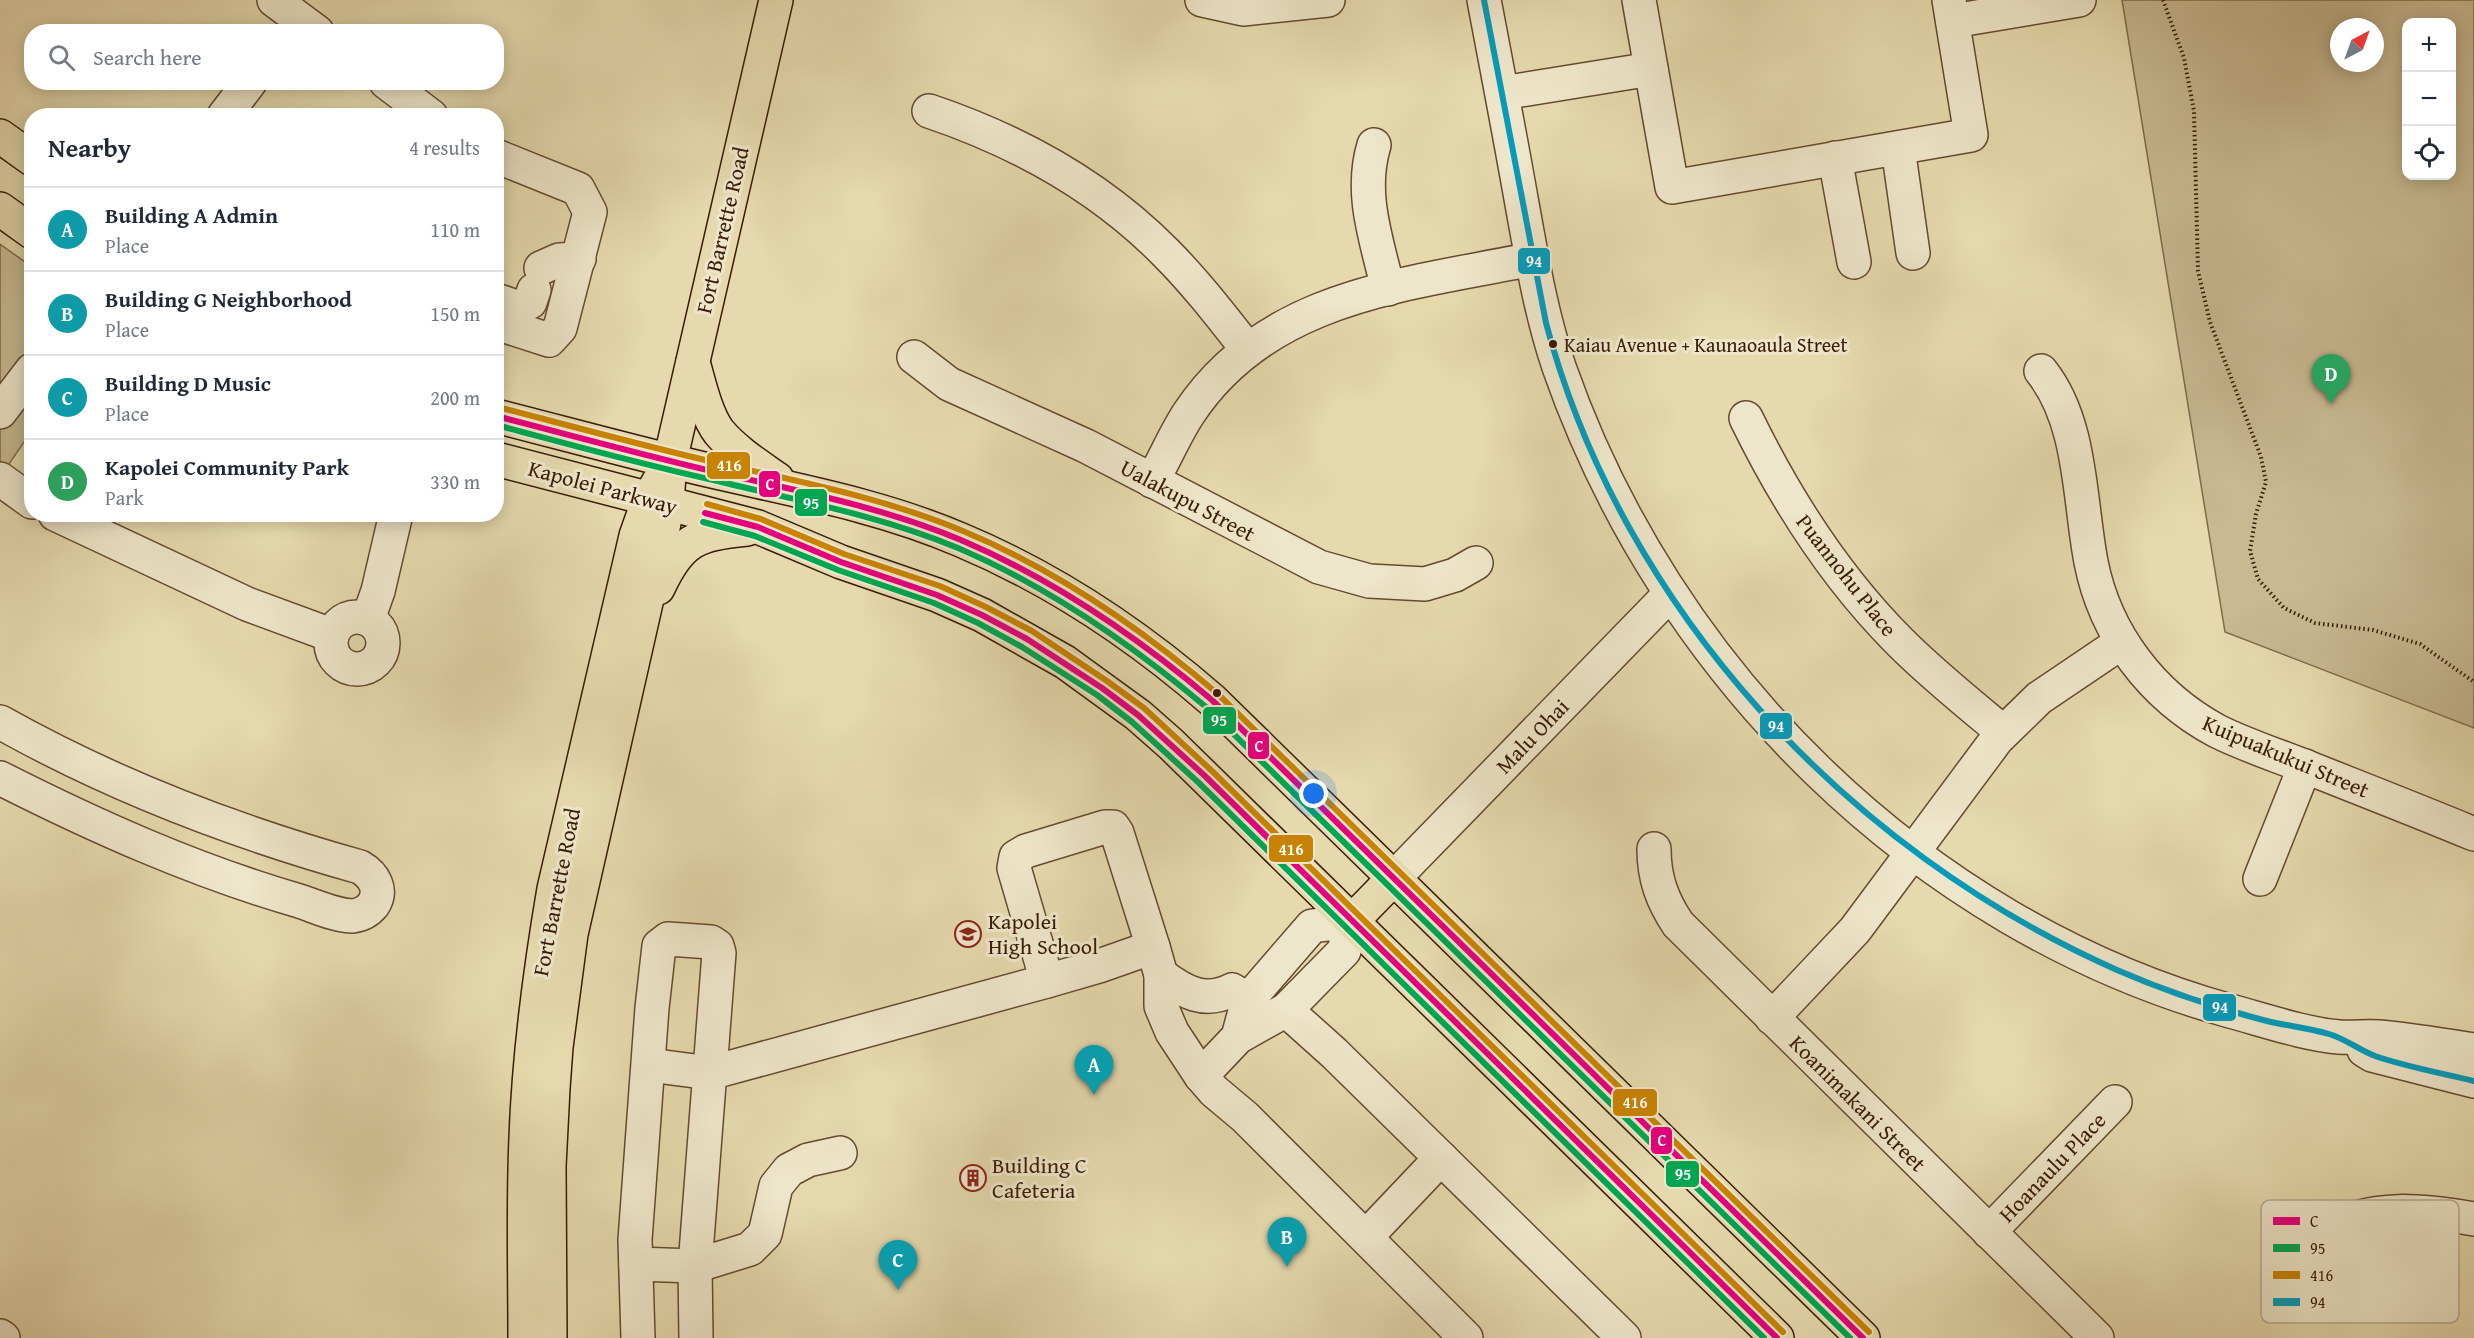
<!DOCTYPE html>
<html lang="en">
<head>
<meta charset="utf-8">
<style>
	body { margin:0; font-family:"Gentium Book Plus",serif; background:#f6f6f7; color:#1f2937 }
	.controls { position:absolute; right:18px; top:18px; display:grid; overflow:hidden; border-radius:12px; box-shadow:0 3px 15px #0003 }
	.controls button { width:54px; height:54px; display:grid; place-items:center; padding:0; border:0; border-bottom:2px solid #e0e1e3; background:#fff; color:#1f2937; font:30px sans-serif }
	.compass { position:absolute; left:2330px; top:18px; width:54px; height:54px; border-radius:50%; background:#fff; box-shadow:0 3px 15px #0003; rotate:41deg }
	.you { position:absolute; left:1314px; top:794px; width:21px; height:21px; margin:-15px; border:4px solid #fff; border-radius:50%; background:#1a73e8; box-shadow:0 0 0 9px #1a73e833 }
	.badge { display:grid; place-items:center; width:39px; height:39px; border-radius:50%; background:#111827; color:#fff; font-size:20px; font-weight:700 }
	.pin { position:absolute; translate:-50% -50px; filter:drop-shadow(0 2px 3px #0008) }
	.pin::after { content:''; position:absolute; top:32px; width:21px; height:18px; background:inherit; clip-path:polygon(0 0,100% 0,50% 100%) }
	.list { margin:0; padding:0; list-style:none }
	h2 { display:flex; justify-content:space-between; align-items:center; height:78px; margin:0; padding:0 24px; font-size:26px }
	h2 small { font-size:20px; font-weight:400; color:#747a83 }
	.list li { display:grid; grid-template-columns:39px 1fr auto; gap:18px; align-items:center; box-sizing:border-box; height:84px; padding:0 24px; border-top:2px solid #e0e1e3 }
	.list b { display:block; font-size:22px; white-space:nowrap }
	.list p { margin:0; font-size:20px; white-space:nowrap; color:#747a83 }
	.list em { font-size:20px; font-style:normal; color:#747a83 }
	.icon { flex:none; width:33px; height:33px; fill:none; stroke:currentColor; stroke-width:2; stroke-linecap:round; stroke-linejoin:round }
	.map { position:relative; flex:none; width:2474px; height:1338px; overflow:hidden }
	.search { position:absolute; background:#fff; box-shadow:0 3px 15px #0003; left:24px; top:24px; width:480px; height:66px; display:flex; align-items:center; gap:15px; box-sizing:border-box; padding:0 21px; border-radius:24px; color:#747a83; font-size:22px }
	.panel { position:absolute; background:#fff; box-shadow:0 3px 15px #0003; left:24px; top:108px; width:480px; height:414px; border-radius:24px }
	.map>svg:first-child { display:block }
	.green { fill:#c8b991; stroke:#816a4c; stroke-width:1.5; fill-rule:evenodd }
	.lines { fill:none; stroke-linecap:round; stroke-linejoin:round }
	.minor-casing { stroke:#654a30; stroke-width:36 }
	.major-casing { stroke:#3a1b07; stroke-width:36 }
	.path { stroke:#3a1b07; stroke-width:4; stroke-dasharray:1.5 3; stroke-linecap:butt }
	.minor { stroke:#eee6ca; stroke-width:33 }
	.major { stroke:#e5d9ad; stroke-width:33 }
	.bus-1-casing { stroke:#eee6ca; stroke-width:10 }
	.bus-2-casing { stroke:#eee6ca; stroke-width:10 }
	.bus-3-casing { stroke:#eee6ca; stroke-width:10 }
	.bus-4-casing { stroke:#eee6ca; stroke-width:10 }
	.bus-1 { stroke:#e5007d; stroke-width:6 }
	.bus-2 { stroke:#00a651; stroke-width:6 }
	.bus-3 { stroke:#c88302; stroke-width:6 }
	.bus-4 { stroke:#069bba; stroke-width:6 }
	.bus-dot { fill:#3a1b07; stroke:#eee6ca; stroke-width:2 }
	.labels { text-anchor:middle; dominant-baseline:central; stroke-width:6; stroke-linejoin:round; paint-order:stroke }
	.bus-label { font-size:20px; fill:#3a1b07; stroke:#eee6ca; text-anchor:start }
	.street-label { font-size:22px; fill:#3a1b07; stroke:#eee6ca }
	.poi-label { font-size:22px; fill:#3a1b07; stroke:#eee6ca; text-anchor:start }
	.key { fill:#eee6ca; stroke:#b8a990; stroke-width:1.5 }
	.key-label { font-size:16px; fill:#3a1b07 }
	.line-badge { stroke:#eee6ca; stroke-width:2 }
	.badge-label { font-size:16px; text-anchor:middle; font-weight:bold; fill:#fff }
</style>
</head>
<body>
<div class="map">
<svg width="2474" height="1338" viewBox="0 0 2474 1338">
	<rect width="100%" height="100%" fill="#e5d9ad"/>
	<filter id="stains"><feTurbulence type="fractalNoise" baseFrequency=".00333" numOctaves="4"/><feColorMatrix values="0 0 0 0 .2 0 0 0 0 .09 0 0 0 0 .02 0 0 0 .5 -.17"/></filter>
	<radialGradient id="worn" r=".72"><stop offset=".6" stop-color="#630" stop-opacity="0"/><stop offset="1" stop-color="#630" stop-opacity=".3"/></radialGradient>
	<g class="green">
		<path d="M2122,0h352v728l-249,-96zM2406,22h46v154h-46zM2339,27h36v36h-36z"/>
		<polygon points="0,244 32,267 31,432 0,477"/>
	</g>
	<g class="lines">
		<defs>
			<g id="minor">
				<polyline points="274,0 317,32"/>
				<polyline points="1202,0 1243,9 1328,0"/>
				<path d="M1484,0c13,68 26,136 38,204 10,55 19,110 37,163 106,304 359,557 671,644 34,9 74,23 109,26 13,1 27,-1 40,0 32,3 63,8 95,13"/>
				<polyline points="1639,0 1672,187 1971,135 1949,0"/>
				<polyline points="1953,21 2079,0"/>
				<polyline points="386,82 431,116"/>
				<polyline points="1502,93 1651,69"/>
				<path d="M929,111c89,30 171,75 237,142 30,30 56,64 82,97"/>
				<polyline points="224,116 250,82"/>
				<path d="M1374,145c-15,49 3,96 14,144"/>
				<polyline points="1898,148 1913,253"/>
				<polyline points="496,156 578,189 590,212 560,328 549,340 496,323"/>
				<polyline points="1835,158 1854,262"/>
				<polyline points="541,268 559,260 579,259"/>
				<polyline points="496,300 519,308 530,302 534,290"/>
				<polyline points="914,357 949,384 1086,446 1319,567 1369,581 1425,584 1455,575 1476,563"/>
				<path d="M2041,371c41,51 38,128 50,191 14,72 61,134 126,169 30,15 65,26 97,39 53,21 107,42 160,64"/>
				<polyline points="0,412 32,370"/>
				<path d="M1746,418c40,82 90,160 154,224 33,33 68,61 103,90"/>
				<polyline points="0,479 32,502"/>
				<path d="M1152,481c13,-22 23,-47 37,-68 78,-118 217,-128 343,-154"/>
				<polyline points="55,514 247,604 331,635"/>
				<circle cx="357" cy="643" r="26"/>
				<polyline points="368,619 378,591 396,514"/>
				<path d="M0,722c114,64 235,110 360,145 14,8 23,23 13,38 -5,6 -12,10 -20,11 -18,0 -40,-11 -57,-16 -103,-30 -201,-74 -296,-122"/>
				<path d="M1654,849c0,29 8,51 24,75l419,414"/>
				<polyline points="1394,878 1670,594"/>
				<polyline points="2260,879 2305,766"/>
				<path d="M1161,975c23,17 43,29 71,15l16,10"/>
				<polyline points="1047,981 1014,868 1016,857 1026,851 1105,827 1113,827 1117,833 1153,947 1161,975 1161,1006 1172,1032 1201,1076 1214,1091 1245,1117 1466,1338"/>
				<polyline points="1286,1010 1334,1053 1624,1338"/>
				<polyline points="1772,1018 1855,930 1997,739 2039,698 2122,642"/>
				<polyline points="2364,1050 2372,1055 2474,1081"/>
				<polyline points="649,1065 710,1073 1047,981 1099,966 1153,947"/>
				<polyline points="1201,1076 1238,1037 1286,1010 1344,951 1352,921 1312,926 1248,1000 1238,1037"/>
				<polyline points="1989,1232 2115,1102"/>
				<path d="M2327,1232c41,-29 100,-21 147,-13"/>
				<polyline points="1366,1237 1441,1158"/>
				<polyline points="636,1264 695,1266 750,1249 765,1234 776,1186 789,1170 808,1160 840,1153"/>
				<polyline points="0,1336 3,1338"/>
				<polyline points="638,1338 635,1240 652,1008 659,946 668,939 711,942 717,946 719,953 695,1266 696,1338"/>
			</g>
			<g id="major">
				<polyline points="0,136 32,159"/>
				<polyline points="0,209 32,232"/>
				<path d="M693,362c6,21 13,53 26,70 16,19 38,33 58,47"/>
				<path d="M496,416c74,19 147,39 220,56 83,19 166,34 245,68 93,39 175,94 251,160l651,638"/>
				<polyline points="496,459 758,527 841,562 937,595 982,615 1065,662 1138,715 1171,744 1777,1338"/>
				<path d="M658,588c22,-48 38,-54 89,-59"/>
				<polyline points="1352,921 1394,878"/>
				<path d="M525,1338c0,-67 -2,-134 1,-200 3,-84 14,-167 28,-249l82,-353 13,-37 10,-18"/>
				<polyline points="550,1338 549,1166 553,1088 556,1047 571,934 664,523 667,503 670,461 776,0"/>
			</g>
		</defs>
		<use href="#minor" class="minor-casing"/>
		<use href="#major" class="major-casing"/>
		<polyline class="path" points="2163,0 2184,58 2194,111 2198,271 2210,322 2261,457 2266,482 2256,514 2250,551 2258,579 2284,608 2315,623 2373,630 2420,644 2474,682"/>
		<use href="#minor" class="minor"/>
		<use href="#major" class="major"/>
		<defs>
			<g id="bus-1">
				<path d="M496,416c74,19 147,39 220,56 83,19 166,35 245,68 92,39 174,95 251,160l651,638"/>
				<polyline points="705,513 758,527 841,562 937,595 982,615 1027,639 1102,688 1138,715 1205,776 1777,1338"/>
			</g>
			<g id="bus-2">
				<path d="M496,425c72,19 144,39 217,55 82,20 166,35 245,68 91,39 172,95 248,159l644,631"/>
				<polyline points="703,522 755,536 838,570 934,603 978,623 1022,647 1097,695 1132,722 1199,783 1764,1338"/>
			</g>
			<g id="bus-3">
				<path d="M498,407c73,19 146,39 220,56 83,19 166,35 245,68 94,39 178,97 255,163l651,638"/>
				<polyline points="707,504 761,519 844,554 940,586 986,607 1032,631 1107,681 1144,708 1211,770 1783,1332"/>
			</g>
			<path id="bus-4" d="M1484,0l62,323c76,286 302,528 571,647 48,21 99,38 150,51 21,5 42,7 62,13 17,5 30,16 46,22 32,11 66,17 99,25"/>
		</defs>
		<use href="#bus-1" class="bus-1-casing"/>
		<use href="#bus-2" class="bus-2-casing"/>
		<use href="#bus-3" class="bus-3-casing"/>
		<use href="#bus-4" class="bus-4-casing"/>
		<use href="#bus-1" class="bus-1"/>
		<use href="#bus-2" class="bus-2"/>
		<use href="#bus-3" class="bus-3"/>
		<use href="#bus-4" class="bus-4"/>
	</g>
	<defs>
		<symbol id="school-ring" viewBox="-11 -11 22 22"><circle r="9.5" fill="#eee6ca" stroke="#8f2418" stroke-width="1.5"/><path d="M0-5L7-2L0 1L-7-2ZM-4 1L0 2.5L4 1V4Q0 6-4 4Z" fill="#8f2418"/></symbol>
		<symbol id="building-ring" viewBox="-11 -11 22 22"><circle r="9.5" fill="#eee6ca" stroke="#8f2418" stroke-width="1.5"/><path d="M-4-6H4V6H1V3H-1V6H-4ZM-2.5-4.3h1.7v1.8h-1.7ZM.8-4.3h1.7v1.8H.8ZM-2.5-1h1.7V.8h-1.7ZM.8-1h1.7V.8H.8Z" fill="#8f2418"/></symbol>
	</defs>
	<g fill-rule="evenodd">
		<use href="#school-ring" x="953" y="919" width="30" height="30"/>
		<use href="#building-ring" x="958" y="1163" width="30" height="30"/>
	</g>
	<g class="bus-dot">
		<circle cx="1553" cy="344" r="5"/>
		<circle cx="1217" cy="693" r="5"/>
	</g>
	<g class="labels">
		<g class="bus-label">
			<text x="1564" y="344">Kaiau Avenue + Kaunaoaula Street</text>
		</g>
		<g class="street-label">
			<text transform="translate(722 230) rotate(-77)">Fort Barrette Road</text>
			<text transform="translate(603 487) rotate(15)">Kapolei Parkway</text>
			<text transform="translate(1188 500) rotate(28)">Ualakupu Street</text>
			<text transform="translate(1847 575) rotate(52)">Puannohu Place</text>
			<text transform="translate(1532 736) rotate(-46)">Malu Ohai</text>
			<text transform="translate(2286 756) rotate(23)">Kuipuakukui Street</text>
			<text transform="translate(556 892) rotate(-79)">Fort Barrette Road</text>
			<text transform="translate(1858 1103) rotate(45)">Koanimakani Street</text>
			<text transform="translate(2052 1167) rotate(-46)">Hoanaulu Place</text>
		</g>
		<g class="poi-label">
			<text x="988" y="921">Kapolei<tspan x="988" dy="25">High School</tspan></text>
			<text x="992" y="1165">Building C<tspan x="992" dy="25">Cafeteria</tspan></text>
		</g>
	</g>
	<rect x="2261" y="1200" width="198" height="123" rx="9" class="key"/>
	<rect x="2273" y="1217" width="27" height="8" fill="#e5007d"/>
	<rect x="2273" y="1244" width="27" height="8" fill="#00a651"/>
	<rect x="2273" y="1271" width="27" height="8" fill="#c88302"/>
	<rect x="2273" y="1298" width="27" height="8" fill="#069bba"/>
	<g class="key-label">
		<text x="2310" y="1227">C</text>
		<text x="2310" y="1254">95</text>
		<text x="2310" y="1281">416</text>
		<text x="2310" y="1308">94</text>
	</g>
	<g class="line-badge">
		<rect x="1517" y="247" width="34" height="28" rx="6" fill="#069bba"/>
		<rect x="706" y="451" width="45" height="29" rx="6" fill="#c88302"/>
		<rect x="758" y="470" width="23" height="28" rx="6" fill="#e5007d"/>
		<rect x="794" y="488" width="34" height="29" rx="6" fill="#00a651"/>
		<rect x="1202" y="706" width="35" height="29" rx="6" fill="#00a651"/>
		<rect x="1759" y="712" width="34" height="28" rx="6" fill="#069bba"/>
		<rect x="1247" y="731" width="23" height="29" rx="6" fill="#e5007d"/>
		<rect x="1268" y="834" width="46" height="29" rx="6" fill="#c88302"/>
		<rect x="2202" y="993" width="35" height="29" rx="6" fill="#069bba"/>
		<rect x="1612" y="1088" width="46" height="29" rx="6" fill="#c88302"/>
		<rect x="1650" y="1126" width="23" height="29" rx="6" fill="#e5007d"/>
		<rect x="1665" y="1160" width="35" height="28" rx="6" fill="#00a651"/>
	</g>
	<g class="badge-label">
		<text x="1534" y="267">94</text>
		<text x="729" y="471">416</text>
		<text x="770" y="490">C</text>
		<text x="811" y="509">95</text>
		<text x="1219" y="726">95</text>
		<text x="1776" y="732">94</text>
		<text x="1259" y="752">C</text>
		<text x="1291" y="855">416</text>
		<text x="2220" y="1013">94</text>
		<text x="1635" y="1108">416</text>
		<text x="1662" y="1146">C</text>
		<text x="1683" y="1180">95</text>
	</g>
	<rect width="100%" height="100%" filter="url(#stains)"/>
	<rect width="100%" height="100%" fill="url(#worn)"/>
</svg>
<div class="controls">
<button>+</button>
<button>−</button>
<button><svg class="icon" aria-label="locate" viewBox="0 0 24 24"><circle cx="12" cy="12" r="6"/><path d="M12 2v4M12 18v4M2 12h4M18 12h4"/></svg></button>
</div>
<svg class="compass" viewBox="-18 -18 36 36"><path d="M0-13l5 13h-10z" fill="#e53935"/><path d="M0 13l5-13h-10z" fill="#747a83"/></svg>
<div class="you"></div>
<div class="pin badge" style="left:1094px;top:1095px;background:#0f9aa8">A</div>
<div class="pin badge" style="left:1287px;top:1267px;background:#0f9aa8">B</div>
<div class="pin badge" style="left:898px;top:1290px;background:#0f9aa8">C</div>
<div class="pin badge" style="left:2331px;top:404px;background:#2e9e5b">D</div>
<div class="search"><svg class="icon" aria-label="search" viewBox="0 0 24 24"><circle cx="10" cy="10" r="6"/><path d="M15 15l6 6"/></svg>Search here</div>
<section class="panel">
<h2>Nearby<small>4 results</small></h2>
<ul class="list">
<li><span class="badge" style="background:#0f9aa8">A</span><div><b>Building A Admin</b><p>Place</p></div><em>110 m</em></li>
<li><span class="badge" style="background:#0f9aa8">B</span><div><b>Building G Neighborhood</b><p>Place</p></div><em>150 m</em></li>
<li><span class="badge" style="background:#0f9aa8">C</span><div><b>Building D Music</b><p>Place</p></div><em>200 m</em></li>
<li><span class="badge" style="background:#2e9e5b">D</span><div><b>Kapolei Community Park</b><p>Park</p></div><em>330 m</em></li>
</ul>
</section>
</div>
</body>
</html>
